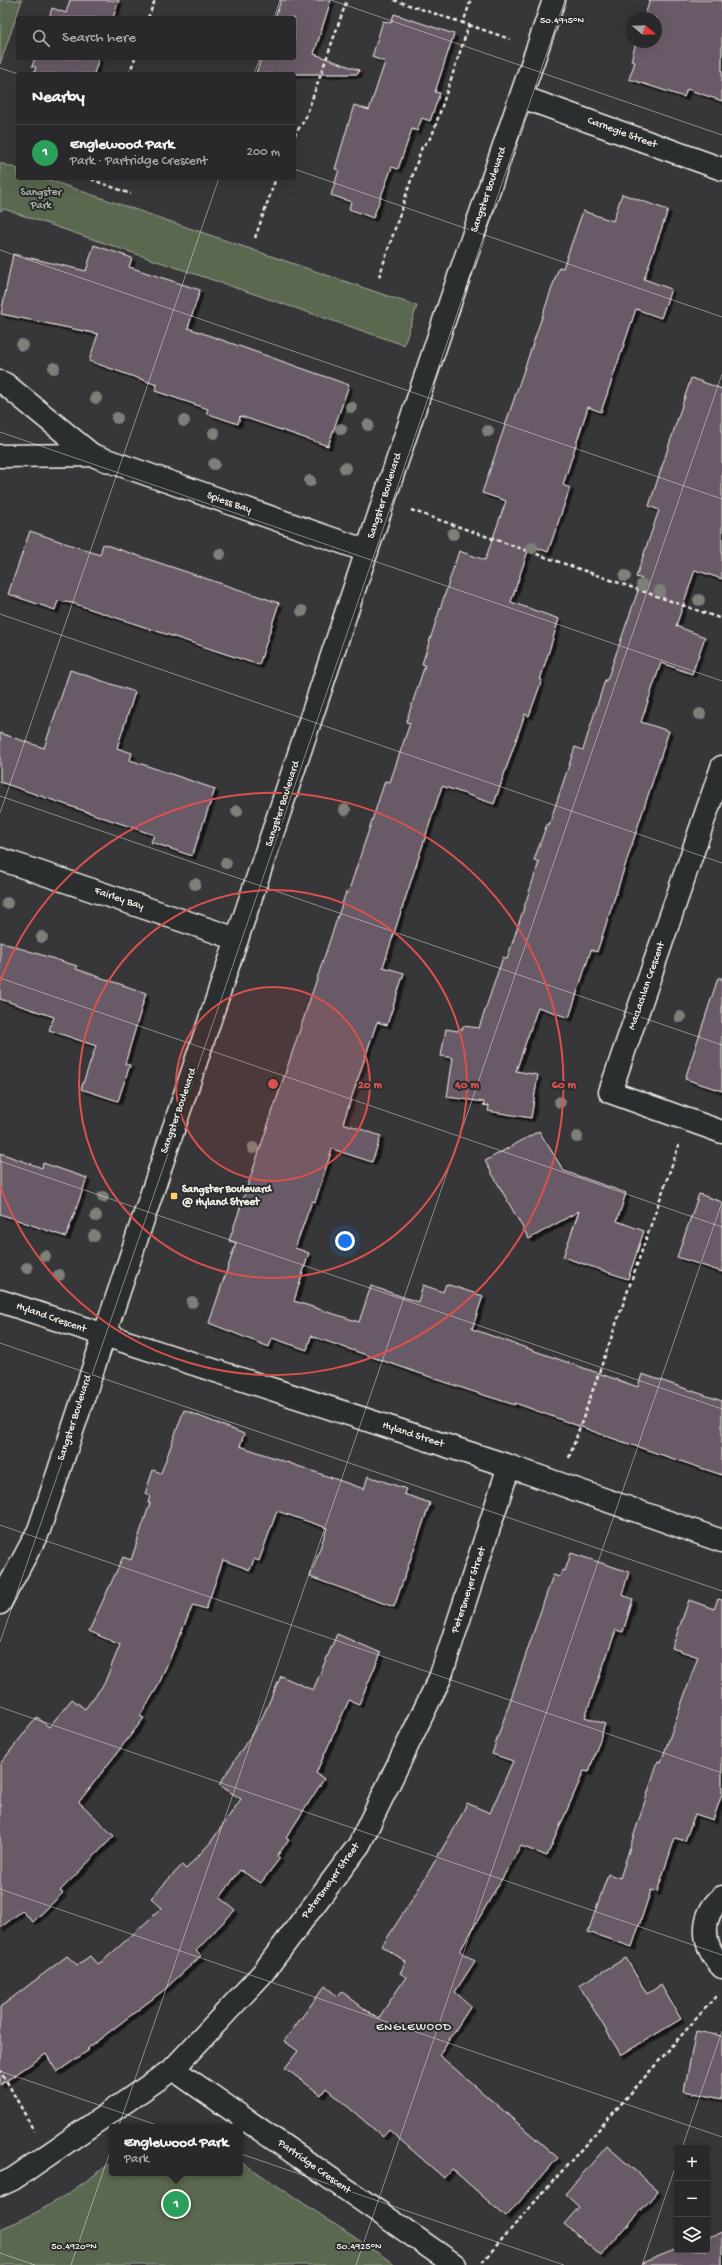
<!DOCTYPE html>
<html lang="en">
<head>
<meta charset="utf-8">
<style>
	body { margin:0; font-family:"Gochi Hand",sans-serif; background:#313033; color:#f1f3f6 }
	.controls { position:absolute; right:12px; bottom:12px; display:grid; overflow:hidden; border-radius:4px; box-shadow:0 4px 16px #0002 }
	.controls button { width:36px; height:36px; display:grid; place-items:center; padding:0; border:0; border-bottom:1px solid #454447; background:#29282b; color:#f1f3f6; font:20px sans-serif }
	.compass { position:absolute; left:626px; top:12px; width:36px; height:36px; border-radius:50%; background:#29282b; box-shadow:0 4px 16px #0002; rotate:109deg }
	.you { position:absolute; left:345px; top:1241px; width:14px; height:14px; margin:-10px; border:3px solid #fff; border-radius:50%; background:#1a73e8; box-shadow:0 0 0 6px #1a73e833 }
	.badge { display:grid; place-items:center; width:26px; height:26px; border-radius:50%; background:#8c9099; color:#fff; font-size:13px; font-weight:700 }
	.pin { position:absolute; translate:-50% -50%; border:2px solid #fff; box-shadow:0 1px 4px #0006 }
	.popup { position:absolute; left:109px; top:2124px; width:134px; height:52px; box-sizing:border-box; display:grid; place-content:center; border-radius:4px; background:#29282b; filter:drop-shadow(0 1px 3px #0005); font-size:13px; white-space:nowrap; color:#a5a6a9 }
	.popup b { font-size:15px; color:#f1f3f6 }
	.popup::after { content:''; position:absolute; left:50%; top:100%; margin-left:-8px; border:8px solid transparent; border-top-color:#29282b }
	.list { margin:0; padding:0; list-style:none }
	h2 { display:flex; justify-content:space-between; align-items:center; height:52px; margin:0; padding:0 16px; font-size:17px }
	h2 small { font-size:13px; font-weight:400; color:#a5a6a9 }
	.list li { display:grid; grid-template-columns:26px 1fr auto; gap:12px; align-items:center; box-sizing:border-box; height:56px; padding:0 16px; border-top:1px solid #454447 }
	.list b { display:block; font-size:15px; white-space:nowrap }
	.list p { margin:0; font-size:13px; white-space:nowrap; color:#a5a6a9 }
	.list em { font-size:13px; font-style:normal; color:#a5a6a9 }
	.icon { flex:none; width:22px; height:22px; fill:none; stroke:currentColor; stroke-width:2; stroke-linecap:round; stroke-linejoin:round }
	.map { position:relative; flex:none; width:722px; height:2265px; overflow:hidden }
	.search { position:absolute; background:#29282b; box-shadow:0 4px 16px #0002; left:16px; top:16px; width:280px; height:44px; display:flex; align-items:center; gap:10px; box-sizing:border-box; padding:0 14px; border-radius:4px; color:#a5a6a9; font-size:15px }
	.panel { position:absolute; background:#29282b; box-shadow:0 4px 16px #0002; left:16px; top:72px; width:280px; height:108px; border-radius:4px }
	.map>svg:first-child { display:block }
	.green { fill:#5a6850; stroke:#a7ac9c }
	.building { fill:#695a67; stroke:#f4f1e8; filter:url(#shadow) }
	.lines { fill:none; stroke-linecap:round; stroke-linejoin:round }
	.minor-casing { stroke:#f4f1e8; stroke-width:25 }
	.tertiary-casing { stroke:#f4f1e8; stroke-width:25 }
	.path { stroke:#f4f1e8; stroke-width:2.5; stroke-dasharray:4 3; stroke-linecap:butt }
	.minor { stroke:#2a2d2e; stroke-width:22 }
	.tertiary { stroke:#2a2d2e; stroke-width:22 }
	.tree { fill:#7d7f78 }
	.ticks { fill:none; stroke:#f4f1e8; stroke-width:1; stroke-opacity:0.45 }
	.ring { fill:none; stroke:#dc504e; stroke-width:2 }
	.poi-dot { fill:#ffd166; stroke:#2a2d2e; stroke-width:1.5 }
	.labels { text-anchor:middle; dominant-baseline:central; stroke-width:4; stroke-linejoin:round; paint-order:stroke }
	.street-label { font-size:11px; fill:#f4f1e8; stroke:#2a2d2e }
	.park-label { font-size:11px; fill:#b6baab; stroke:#2a2d2e }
	.poi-label { font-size:11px; font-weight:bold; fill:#f4f1e8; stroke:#2a2d2e; text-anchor:start }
	.neighbourhood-label { font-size:12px; letter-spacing:1px; fill:#f4f1e8; stroke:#2a2d2e }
	.ticks-label { font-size:10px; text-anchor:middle; fill:#f4f1e8; stroke:#2a2d2e; stroke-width:4; stroke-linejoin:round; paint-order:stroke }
	.centre { fill:#dc504e; stroke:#2a2d2e; stroke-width:2 }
	.ring-label { font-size:12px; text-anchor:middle; font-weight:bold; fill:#dc504e; stroke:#2a2d2e; stroke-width:4; stroke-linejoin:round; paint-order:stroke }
</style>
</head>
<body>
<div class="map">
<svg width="722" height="2265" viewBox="0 0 722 2265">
	<defs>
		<filter id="shadow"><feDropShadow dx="3.5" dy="3.5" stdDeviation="0" flood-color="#0009"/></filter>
	</defs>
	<rect width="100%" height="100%" fill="#373639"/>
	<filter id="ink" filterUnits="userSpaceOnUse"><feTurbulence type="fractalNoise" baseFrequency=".025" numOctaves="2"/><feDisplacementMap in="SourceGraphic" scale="8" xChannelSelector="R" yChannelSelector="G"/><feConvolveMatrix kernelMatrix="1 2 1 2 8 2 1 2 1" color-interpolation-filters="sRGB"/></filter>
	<g filter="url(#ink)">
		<g class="green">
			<polygon points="0,0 22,0 0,64"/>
			<polygon points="0,163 18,169 18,178 43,178 417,306 404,345 4,209 0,211"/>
			<path d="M240,2161l156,104h-396v-36c40,-15 78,-41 112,-67v11h128z"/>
		</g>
		<g class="building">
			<polygon points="70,0 119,0 113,18 49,18 52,8 66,13"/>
			<polygon points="281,0 331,0 314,54 359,70 358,74 256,74 261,58 294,58 294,18 275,18"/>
			<polygon points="650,0 722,0 722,101 687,89 684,97 629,79 635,62 631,61 636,42 656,42 656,18 644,18"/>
			<polygon points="394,14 454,34 435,92 440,93 430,121 422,118 417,131 412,129 398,169 392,167 373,218 349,209 351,202 331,195 339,170 335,169 354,105 369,110 385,62 372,57 383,21 391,23"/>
			<polygon points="35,58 99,58 94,74 34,74 36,67 32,66"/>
			<polygon points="622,194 668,210 644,279 671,289 661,318 636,309 601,412 588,407 563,485 570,488 548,552 530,545 511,602 559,619 540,680 542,680 529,716 525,714 494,804 442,786 383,967 404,973 387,1025 377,1022 343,1123 381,1136 372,1162 332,1149 315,1202 312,1201 295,1248 309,1253 294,1301 359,1322 371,1286 418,1302 423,1285 443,1292 446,1284 483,1296 472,1329 638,1387 642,1374 722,1401 722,1475 620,1441 515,1403 515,1405 471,1391 311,1336 307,1350 272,1338 269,1347 209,1323 236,1243 229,1241 346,892 348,893 385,781 390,782 410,723 406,722 425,665 422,664 459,551 485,560 506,501 482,493 559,267 563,268 583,211 613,221"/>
			<polygon points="94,245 132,258 129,267 200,290 188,328 349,385 328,446 240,416 238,424 206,413 208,409 155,391 157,385 89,361 98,334 1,314 13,254 86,271"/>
			<polygon points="691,378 722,389 722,579 695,570 676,626 705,637 692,674 661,663 641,722 669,731 597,952 591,950 569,1018 538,1007 516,1071 538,1075 531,1118 488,1111 489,1106 483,1105 484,1102 447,1097 453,1058 441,1056 446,1029 458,1031 459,1029 463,1029 463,1026 479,1028 503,957 507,959 539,862 534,860 547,824 549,825 575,747 583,750 605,680 607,680 642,579 636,577 659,510 649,506"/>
			<polygon points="30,531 100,555 103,544 279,603 259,665 72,603 58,601 55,610 8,594"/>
			<polygon points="70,670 135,692 117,748 132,753 130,760 215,789 192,856 151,842 154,835 0,782 0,733 44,748"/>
			<polygon points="0,942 77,966 76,969 146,993 125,1064 130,1065 118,1101 81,1089 96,1046 49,1030 54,1017 0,999"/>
			<polygon points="718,978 722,978 722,1091 685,1079"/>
			<polygon points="539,1131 564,1171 626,1193 617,1221 644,1231 628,1279 563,1257 579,1211 529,1239 485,1161"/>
			<polygon points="0,1153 42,1168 43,1163 87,1178 66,1237 0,1214"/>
			<polygon points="699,1194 722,1202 722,1272 677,1257"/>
			<polygon points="184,1410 244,1434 240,1446 364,1489 368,1476 406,1489 404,1494 430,1503 394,1607 310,1577 327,1528 277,1511 259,1561 254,1559 250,1570 223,1560 206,1609 193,1605 157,1688 140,1716 144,1718 79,1802 114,1836 60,1891 63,1893 33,1922 22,1911 0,1928 0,1764 37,1717 49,1727 72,1699 85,1709 104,1684 120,1645 89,1631 123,1557 131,1560 150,1503 148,1503 150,1496 145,1494 153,1470 161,1473"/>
			<polygon points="571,1553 629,1572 622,1595 633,1599 623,1632 616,1630 585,1717 605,1724 589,1772 584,1771 547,1856 521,1846 460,1951 475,1961 455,1992 471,2006 439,2055 558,2158 506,2217 452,2169 444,2178 389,2130 383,2137 326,2088 321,2095 285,2068 298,2051 284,2041 325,1986 337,1996 341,1991 378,2019 406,1977 400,1973 406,1962 382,1946 415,1895 459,1820 467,1803 490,1813 513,1761 492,1754 553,1575 560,1577 562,1570 565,1571"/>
			<polygon points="718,1599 722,1600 722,1794 713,1820 695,1814 685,1841 675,1838 657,1892 651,1890 632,1947 588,1932 608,1874 620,1878 658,1761 661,1762 698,1657 672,1648 689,1600 714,1609"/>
			<polygon points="337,1634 381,1653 359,1704 349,1700 316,1773 324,1779 286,1838 289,1840 277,1856 280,1858 261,1883 240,1870 220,1898 235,1910 196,1951 201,1956 164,1990 87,2049 89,2050 57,2072 46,2054 0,2085 0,2007 67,1956 77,1965 90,1956 97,1964 103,1961 162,1908 151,1898 182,1865 186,1869 210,1843 241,1799 219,1785 262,1718 281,1676 313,1690"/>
			<polygon points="626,1958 647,1994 661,1985 681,2019 621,2055 579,1985"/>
			<polygon points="696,2031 722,2036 722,2099 684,2091"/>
			<polygon points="607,2146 658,2191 601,2256 564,2224 579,2207 565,2194"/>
			<polygon points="722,2232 722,2265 642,2265 642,2263 677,2249 707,2250 707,2238"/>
		</g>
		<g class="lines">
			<defs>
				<g id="minor">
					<polyline points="522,97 722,169"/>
					<polyline points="0,382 5,384 92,455"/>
					<polyline points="0,456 92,455 367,551"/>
					<polyline points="722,767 610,1092 722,1132"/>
					<polyline points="0,859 237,939"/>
					<polyline points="0,1301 509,1466 722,1541"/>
					<path d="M722,1897c-23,20 -20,49 0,70"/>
					<polyline points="173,2069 455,2265"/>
					<polyline points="0,2185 13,2179 173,2069 262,1974 359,1845 440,1678 509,1466"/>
				</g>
				<polyline id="tertiary" points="0,1603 39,1530 451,300 554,0"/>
			</defs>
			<use href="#minor" class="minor-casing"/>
			<use href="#tertiary" class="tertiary-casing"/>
			<g class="path">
				<polyline points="394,0 463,23"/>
				<polyline points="148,18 155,0"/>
				<polyline points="469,25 510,39"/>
				<polyline points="129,74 135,58"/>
				<polyline points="294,136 305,119 347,0"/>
				<polyline points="94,178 93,180 131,194"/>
				<polyline points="255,238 276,178"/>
				<polyline points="379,277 422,147 432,136 469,25 463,23 471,0"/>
				<polyline points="411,510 722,619"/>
				<polyline points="569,1458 679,1145"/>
				<polyline points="0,2069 34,2131"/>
				<polyline points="482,2262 717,1995"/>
			</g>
			<use href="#minor" class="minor"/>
			<use href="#tertiary" class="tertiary"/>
		</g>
		<g class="tree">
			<circle cx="22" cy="345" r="6"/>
			<circle cx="54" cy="368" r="6"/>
			<circle cx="96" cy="398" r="6"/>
			<circle cx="351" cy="407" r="6"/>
			<circle cx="117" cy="418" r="6"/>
			<circle cx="184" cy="421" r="6"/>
			<circle cx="368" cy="425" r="6"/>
			<circle cx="341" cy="429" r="6"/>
			<circle cx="488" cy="431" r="6"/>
			<circle cx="214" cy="433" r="6"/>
			<circle cx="214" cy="464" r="6"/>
			<circle cx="345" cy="468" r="6"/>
			<circle cx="310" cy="481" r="6"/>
			<circle cx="453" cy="534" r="6"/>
			<circle cx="532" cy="548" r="6"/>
			<circle cx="220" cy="554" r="6"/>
			<circle cx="625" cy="576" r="6"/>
			<circle cx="642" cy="585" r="6"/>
			<circle cx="660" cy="591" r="6"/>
			<circle cx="699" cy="600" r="6"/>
			<circle cx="302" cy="611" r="6"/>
			<circle cx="700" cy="714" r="6"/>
			<circle cx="345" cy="810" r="6"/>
			<circle cx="237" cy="811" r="6"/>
			<circle cx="226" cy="863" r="6"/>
			<circle cx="195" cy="884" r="6"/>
			<circle cx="7" cy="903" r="6"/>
			<circle cx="42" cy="937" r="6"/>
			<circle cx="680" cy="1017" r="6"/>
			<circle cx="560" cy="1102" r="6"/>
			<circle cx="577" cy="1137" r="6"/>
			<circle cx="253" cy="1148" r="6"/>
			<circle cx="103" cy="1197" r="6"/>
			<circle cx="96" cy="1216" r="6"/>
			<circle cx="94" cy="1236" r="6"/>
			<circle cx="45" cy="1256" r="6"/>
			<circle cx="27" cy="1268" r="6"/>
			<circle cx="59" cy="1275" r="6"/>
			<circle cx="192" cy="1302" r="6"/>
		</g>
	</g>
	<path class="ticks" d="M331,0l391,135M274,18l6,-18M0,68l18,6M254,74l6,-16M294,169l428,148M0,250l722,249M0,432l722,249M0,614l722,249M0,796l722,249M0,813l219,-635M0,978l722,249M0,1161l722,248M0,1343l722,248M0,1525l722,248M0,1642l565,-1642M0,1707l722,248M0,1889l722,248M0,2071l564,194M682,2148l40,-117M0,2253l35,12M71,2265l651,-1891M356,2265l366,-1063M642,2265l35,-103"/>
	<circle cx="273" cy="1084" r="97" fill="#dc504e" fill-opacity=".12"/>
	<g class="ring">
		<circle cx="273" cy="1084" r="97"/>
		<circle cx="273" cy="1084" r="194"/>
		<path d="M0 982A291 291 0 1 1 0 1186"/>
	</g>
	<rect class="poi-dot" x="170" y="1192" width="8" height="8" rx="2"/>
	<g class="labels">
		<g class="street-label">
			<text transform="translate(622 133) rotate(20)">Carnegie Street</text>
			<text transform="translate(489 190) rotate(-71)">Sangster Boulevard</text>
			<text transform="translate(385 496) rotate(-72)">Sangster Boulevard</text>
			<text transform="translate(229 503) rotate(19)">Spiess Bay</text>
			<text transform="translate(283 804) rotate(-72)">Sangster Boulevard</text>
			<text transform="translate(119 899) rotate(19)">Fairley Bay</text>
			<text transform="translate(647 986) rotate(-71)">MacLachlan Crescent</text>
			<text transform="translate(179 1111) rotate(-71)">Sangster Boulevard</text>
			<text transform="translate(51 1318) rotate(19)">Hyland Crescent</text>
			<text transform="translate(75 1418) rotate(-72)">Sangster Boulevard</text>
			<text transform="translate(413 1435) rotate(18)">Hyland Street</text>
			<text transform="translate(469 1590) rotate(-72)">Petersmeyer Street</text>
			<text transform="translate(331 1881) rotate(-54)">Petersmeyer Street</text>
			<text transform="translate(314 2167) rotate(35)">Partridge Crescent</text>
		</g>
		<g class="park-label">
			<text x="41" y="193">Sangster<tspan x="41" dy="13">Park</tspan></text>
		</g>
		<g class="poi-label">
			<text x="182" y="1190">Sangster Boulevard<tspan x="182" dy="13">@ Hyland Street</tspan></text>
		</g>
		<g class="neighbourhood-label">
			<text x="414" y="2028">ENGLEWOOD</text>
		</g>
	</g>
	<g class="ticks-label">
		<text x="562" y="23">50.4915°N</text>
		<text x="74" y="2249">50.4920°N</text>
		<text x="359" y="2249">50.4925°N</text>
	</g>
	<circle cx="273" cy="1084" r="6" class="centre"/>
	<g class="ring-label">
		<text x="370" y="1088">20 m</text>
		<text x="467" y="1088">40 m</text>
		<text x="564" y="1088">60 m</text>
	</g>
</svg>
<div class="controls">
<button>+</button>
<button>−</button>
<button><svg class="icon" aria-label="layers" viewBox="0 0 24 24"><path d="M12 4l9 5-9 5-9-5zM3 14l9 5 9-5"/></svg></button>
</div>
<svg class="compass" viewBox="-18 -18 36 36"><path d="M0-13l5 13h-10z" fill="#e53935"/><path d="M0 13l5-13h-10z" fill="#a5a6a9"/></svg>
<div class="you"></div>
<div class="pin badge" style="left:176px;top:2204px;background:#2e9e5b">1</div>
<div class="popup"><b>Englewood Park</b>Park</div>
<div class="search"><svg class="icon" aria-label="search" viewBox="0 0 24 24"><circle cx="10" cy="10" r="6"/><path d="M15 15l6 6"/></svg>Search here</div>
<section class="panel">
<h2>Nearby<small></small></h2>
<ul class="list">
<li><span class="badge" style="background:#2e9e5b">1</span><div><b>Englewood Park</b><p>Park · Partridge Crescent</p></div><em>200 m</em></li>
</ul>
</section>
</div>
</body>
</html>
